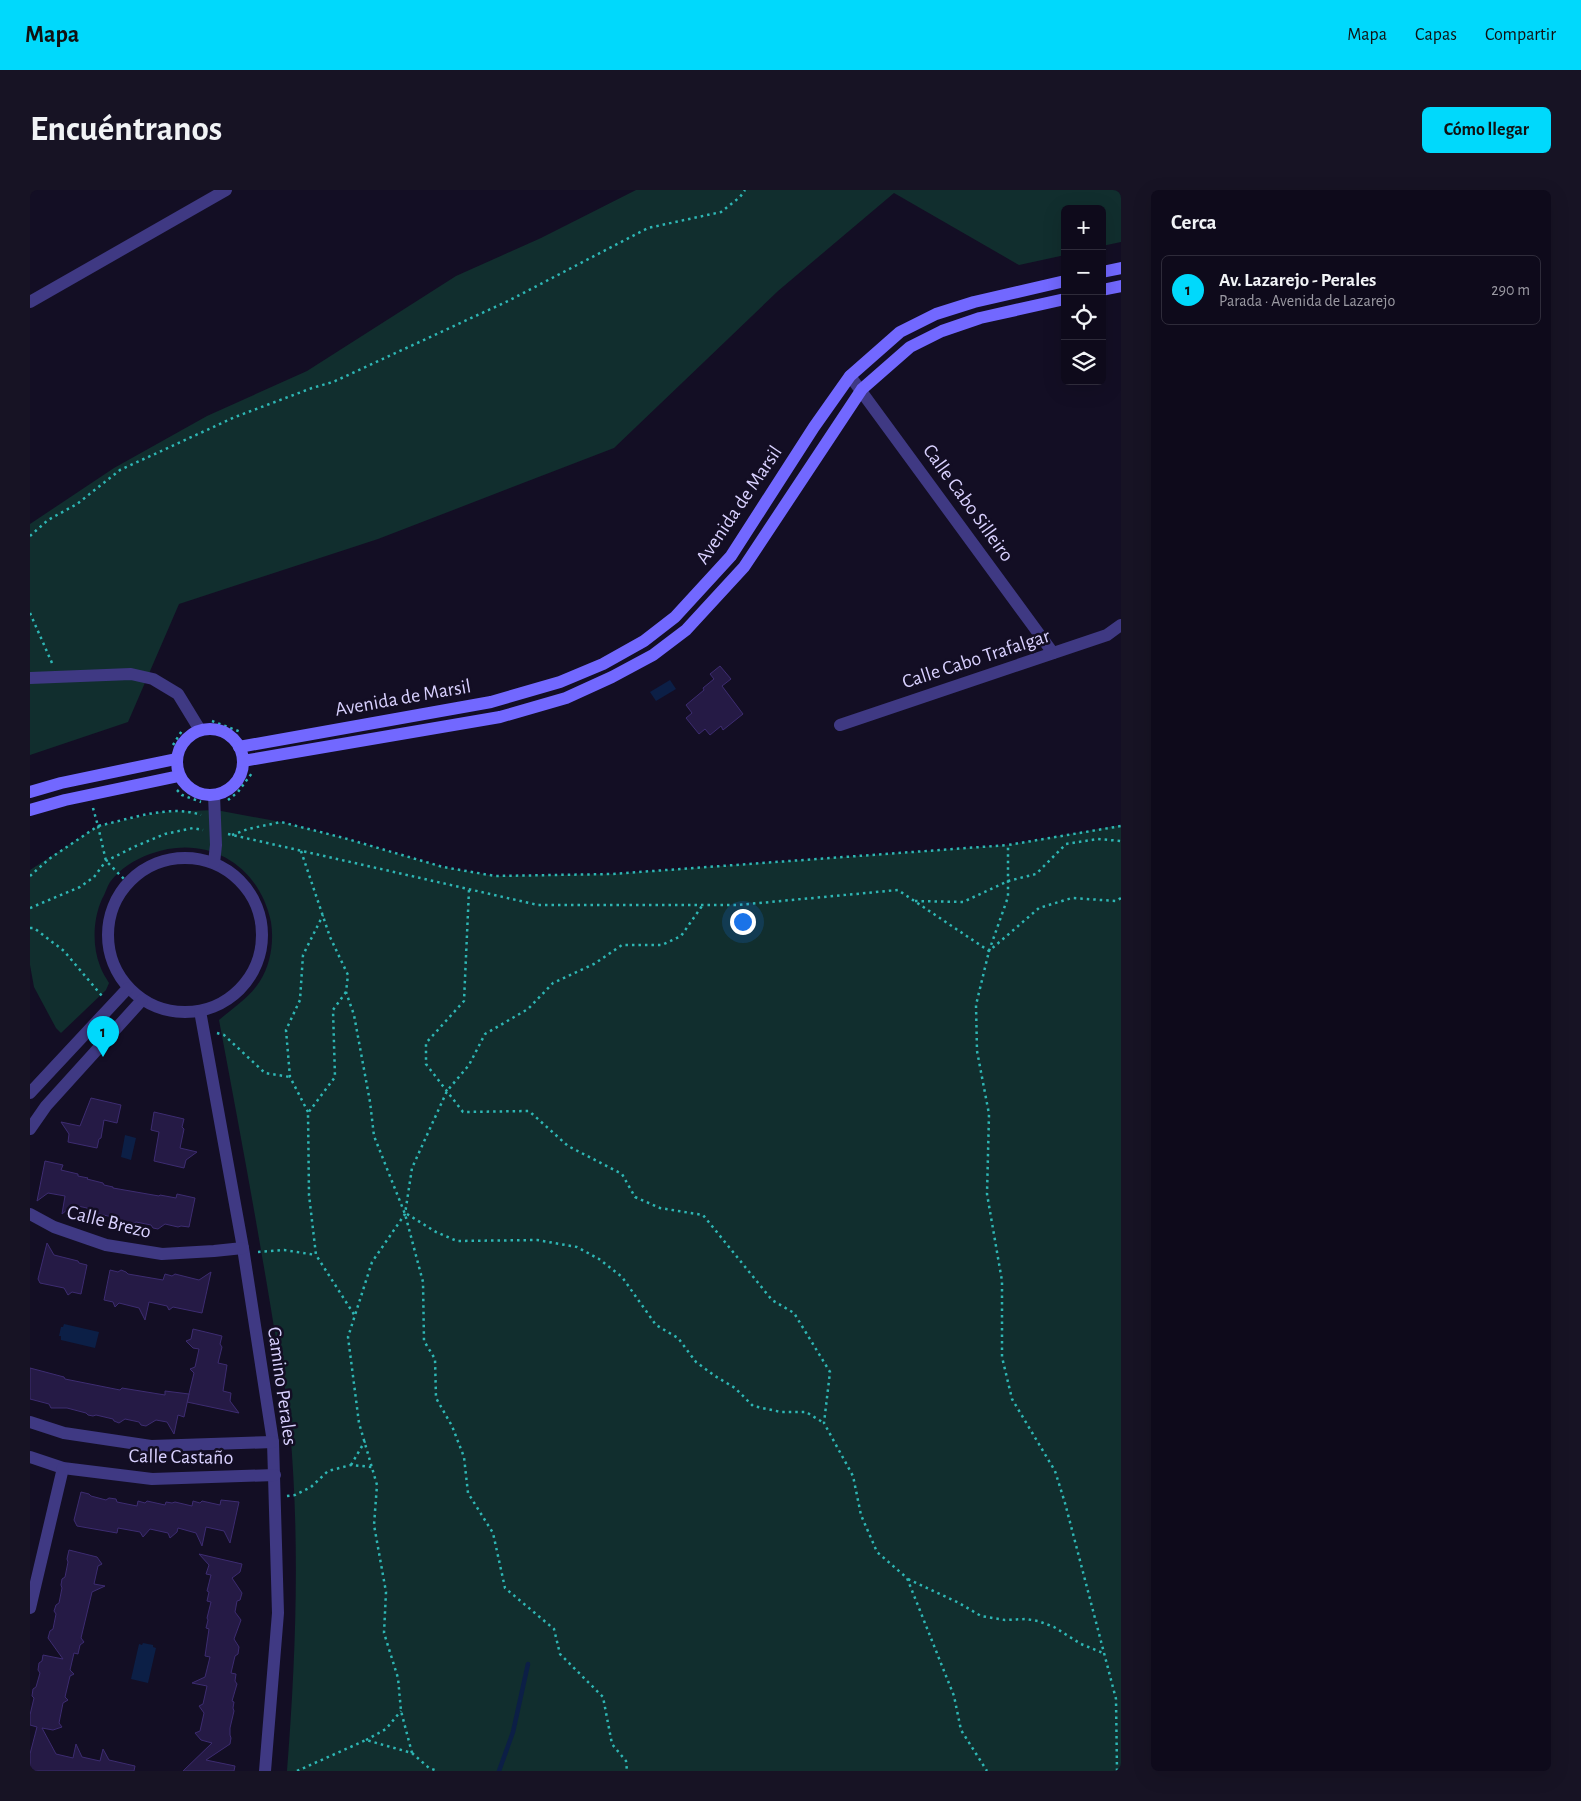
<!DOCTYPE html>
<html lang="es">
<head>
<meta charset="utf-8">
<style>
	body { margin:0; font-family:"Alegreya Sans",sans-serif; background:#171324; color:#f1f3f6 }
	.controls { position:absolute; right:15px; top:15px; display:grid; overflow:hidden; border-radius:8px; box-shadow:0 5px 20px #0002 }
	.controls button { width:45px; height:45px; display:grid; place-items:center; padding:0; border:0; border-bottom:1px solid #2e2b3a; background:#0e0a1b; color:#f1f3f6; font:25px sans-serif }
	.you { position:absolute; left:712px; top:731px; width:18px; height:18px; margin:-12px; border:4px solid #fff; border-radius:50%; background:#1a73e8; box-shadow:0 0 0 8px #1a73e833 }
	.badge { display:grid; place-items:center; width:32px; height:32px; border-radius:50%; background:#00d9fc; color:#111; font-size:16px; font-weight:700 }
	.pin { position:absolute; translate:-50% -41px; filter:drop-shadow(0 1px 2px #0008) }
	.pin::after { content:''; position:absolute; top:26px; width:18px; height:15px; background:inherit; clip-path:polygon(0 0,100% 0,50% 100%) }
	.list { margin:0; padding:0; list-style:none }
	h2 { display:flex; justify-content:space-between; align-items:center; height:65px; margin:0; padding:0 20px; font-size:21px }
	h2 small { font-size:16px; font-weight:400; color:#9b9aa3 }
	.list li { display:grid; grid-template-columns:32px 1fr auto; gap:15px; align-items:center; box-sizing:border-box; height:70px; margin:0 10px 10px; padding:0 10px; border:1px solid #2e2b3a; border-radius:8px }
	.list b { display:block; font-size:19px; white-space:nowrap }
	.list p { margin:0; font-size:16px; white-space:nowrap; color:#9b9aa3 }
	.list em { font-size:16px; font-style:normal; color:#9b9aa3 }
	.icon { flex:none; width:28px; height:28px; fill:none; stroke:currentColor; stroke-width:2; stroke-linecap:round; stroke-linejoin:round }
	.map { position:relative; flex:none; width:1091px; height:1581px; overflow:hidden; border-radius:8px }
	header { display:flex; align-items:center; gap:30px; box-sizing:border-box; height:70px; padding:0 25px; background:#00d9fc; color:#111 }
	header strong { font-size:24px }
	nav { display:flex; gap:28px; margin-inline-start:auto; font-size:18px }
	.intro { display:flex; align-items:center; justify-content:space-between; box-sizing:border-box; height:120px; padding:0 30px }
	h1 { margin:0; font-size:35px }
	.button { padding:12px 22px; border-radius:8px; background:#00d9fc; color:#111; font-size:18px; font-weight:700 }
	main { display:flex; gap:30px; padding:0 30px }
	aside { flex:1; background:#0e0a1b; border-radius:8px; box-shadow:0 5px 20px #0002 }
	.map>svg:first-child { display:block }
	.green { fill:#112e2e }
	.water { fill:#0c1f46 }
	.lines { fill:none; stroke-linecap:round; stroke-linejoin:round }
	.stream { stroke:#0c1f46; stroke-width:4.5 }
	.building { fill:#251a45; stroke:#3d2c71 }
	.path { stroke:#2eb6b4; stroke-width:2.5; stroke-dasharray:2.5 4; stroke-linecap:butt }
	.street { stroke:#3f3983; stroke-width:12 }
	.secondary { stroke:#7268ff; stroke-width:12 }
	.labels { text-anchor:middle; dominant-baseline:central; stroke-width:5; stroke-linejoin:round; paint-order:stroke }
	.street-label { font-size:20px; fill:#d9d1ff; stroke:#130e24 }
</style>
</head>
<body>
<header>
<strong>Mapa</strong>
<nav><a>Mapa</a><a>Capas</a><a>Compartir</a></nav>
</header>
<div class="intro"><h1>Encuéntranos</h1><a class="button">Cómo llegar</a></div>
<main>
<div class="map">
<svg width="1091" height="1581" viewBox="0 0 1091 1581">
	<rect width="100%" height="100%" fill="#130e24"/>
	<g class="green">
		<polygon points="606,0 1091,0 1091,52 1072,56 1072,19 1035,19 1035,65 989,75 864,3 748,101 584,258 348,349 149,414 98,532 0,565 0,334 84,278 177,226 277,181 426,86 511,48"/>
		<path d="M186,620l65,12 63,16 99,29 52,9 117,-2 396,-29 113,-20v946h-834c9,-114 13,-228 3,-342 -3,-40 -13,-81 -19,-120 -16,-97 -34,-193 -52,-289 15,-13 31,-23 41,-39 11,-17 14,-40 11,-59 -12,-58 -65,-89 -121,-68 -16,6 -29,14 -40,28 -3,5 -5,12 -8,17 -9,20 -10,47 -2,67 2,6 6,12 9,17l-3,7 -45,43 -5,-5 -22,-41 -4,-22v-95l68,-44 63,-14z"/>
	</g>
	<g class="water">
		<polygon points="640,490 646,499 626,511 620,502"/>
		<polygon points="95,945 106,948 101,970 91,967"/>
		<polygon points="34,1134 69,1142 65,1158 31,1150 31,1146 29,1146 31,1137 33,1137"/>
		<polygon points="113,1453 123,1455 123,1457 126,1458 118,1493 101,1489 109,1454 112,1455"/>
	</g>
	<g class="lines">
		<polyline class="stream" points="469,1581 483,1542 498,1474"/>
	</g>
	<g class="building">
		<polygon points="690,476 701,489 692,496 713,524 693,540 691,536 680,545 675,539 669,544 656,528 662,523 656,515 674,500 673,498 684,489 680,484"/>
		<polygon points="61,908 91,915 87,933 74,930 71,948 69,949 67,958 38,952 39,944 31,932 50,936"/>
		<polygon points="124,922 154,929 152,937 154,939 150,958 167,962 156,970 154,978 124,971 129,942 121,940"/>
		<polygon points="15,971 33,975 31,980 48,984 48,986 58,988 57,989 73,993 74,995 83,997 83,998 129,1006 130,1005 146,1008 147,1004 165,1008 159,1037 151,1036 148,1037 135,1034 128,1039 123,1038 121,1035 106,1032 101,1035 87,1030 87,1028 69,1024 66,1026 61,1025 57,1018 43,1015 32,1024 35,1006 18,1003 7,1011"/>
		<polygon points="17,1053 24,1065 48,1071 49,1073 57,1075 51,1104 42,1102 38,1105 34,1098 10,1093 8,1089"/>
		<polygon points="80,1080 88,1082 91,1080 96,1082 98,1084 133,1090 135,1084 142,1086 145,1084 169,1090 181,1082 172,1123 143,1117 139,1120 137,1116 119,1112 115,1130 109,1118 89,1113 85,1117 83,1112 74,1110"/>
		<polygon points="163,1139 192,1146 190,1154 192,1157 188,1173 197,1175 193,1201 201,1203 200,1211 209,1223 157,1212 164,1183 160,1179 165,1177 169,1159 163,1158 156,1151 161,1149"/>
		<polygon points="0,1178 34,1187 35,1189 90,1200 92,1198 135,1205 135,1201 159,1204 154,1227 148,1225 144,1244 137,1232 126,1230 116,1236 111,1235 109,1232 95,1229 89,1233 84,1231 83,1229 66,1225 63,1226 58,1225 56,1223 37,1218 21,1218 19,1214 0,1209"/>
		<polygon points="51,1302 59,1304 61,1306 76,1310 79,1308 86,1309 87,1312 107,1316 108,1311 115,1313 117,1311 135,1315 136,1312 142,1313 145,1312 162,1316 163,1311 170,1313 172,1311 190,1315 191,1310 209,1312 200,1353 194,1341 176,1337 172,1356 166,1343 148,1338 147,1342 140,1348 138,1343 120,1339 113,1347 110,1342 88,1338 87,1343 47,1336 44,1330"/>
		<polygon points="39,1360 67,1367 72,1374 68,1376 64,1394 75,1396 62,1402 51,1448 54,1452 50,1455 48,1464 44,1463 40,1480 44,1484 40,1486 35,1507 38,1510 33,1513 29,1533 32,1537 23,1540 12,1538 26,1564 43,1568 46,1554 52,1567 70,1571 73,1559 79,1570 105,1576 104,1581 0,1581 0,1564 7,1537 0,1535 0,1525 4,1508 2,1506 3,1499 6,1497 10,1483 8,1480 9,1473 12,1471 13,1465 33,1469 18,1448 20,1441 23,1439 26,1424 24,1421 26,1415 29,1413 32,1398 31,1395 32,1389 35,1387 38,1372 37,1369"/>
		<polygon points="169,1364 212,1374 210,1382 202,1388 212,1403 210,1410 207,1411 205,1422 211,1430 204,1449 209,1457 208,1464 205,1466 201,1483 206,1484 205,1491 207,1494 202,1511 204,1512 203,1518 204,1521 200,1538 200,1545 201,1548 200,1554 176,1570 205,1576 204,1581 153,1581 182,1553 171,1550 165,1543 170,1541 174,1523 169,1516 173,1514 177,1496 162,1493 175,1487 180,1467 175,1466 179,1439 176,1438 178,1430 177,1428 181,1412 177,1411 179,1402 177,1401 181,1385 176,1384 179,1375"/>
	</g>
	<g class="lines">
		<g class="path">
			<polyline points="0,346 18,330 47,314 90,280 205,227 282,198 303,192 478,111 618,38 691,22 710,7 715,0"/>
			<polyline points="0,423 22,473"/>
			<polyline points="182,531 211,542"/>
			<polyline points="143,555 153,539"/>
			<polyline points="147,600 152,605 171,612"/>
			<polyline points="198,610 208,602 222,583"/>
			<path d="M63,618l5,18c32,-7 72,-22 103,-11"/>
			<polyline points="198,644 508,715 708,715 868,700 959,761 1009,718 1042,708 1086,711 1091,708"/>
			<polyline points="202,645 218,639 251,632 314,648 413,677 465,686 582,684 978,655"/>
			<polyline points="271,661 300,747 318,785 316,802 324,825 340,912 344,946 375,1024 393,1092 394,1151 405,1169 406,1208 422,1236 434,1267 438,1303 463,1343 475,1398 524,1439 530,1464 573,1507 582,1554 596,1571 597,1581"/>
			<polyline points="0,686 19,669 68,636 76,671 97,692"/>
			<polyline points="439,700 434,811 396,853 396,874 433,922 499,921 538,956 592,984 605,1007 630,1018 673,1025 742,1110 764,1123 800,1182 794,1233 823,1286 831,1325 847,1362 877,1388 924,1506 931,1540 957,1581"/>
			<polyline points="885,711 933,712 978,691 1006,684 1036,654 1068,649 1091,651"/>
			<polyline points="0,718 50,697 64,687 76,671 106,656 135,644 163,638 173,640"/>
			<polyline points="0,738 4,738 34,761 72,806"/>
			<polyline points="316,802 303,820 305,887 278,923 279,1005 286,1065 325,1126"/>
			<polyline points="187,843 194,845 235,883 260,887"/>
			<polyline points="278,922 260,887 256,840 270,810 273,765 293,725"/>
			<polyline points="377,1024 406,1042 427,1051 507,1050 547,1057 569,1069 592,1087 626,1135 648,1148 666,1172 685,1186 705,1198 723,1216 751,1222 776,1222 794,1233"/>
			<polyline points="228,1062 254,1060 286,1065"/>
			<polyline points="321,1275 335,1251"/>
			<polyline points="257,1306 265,1305 281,1297 298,1281 321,1275 342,1277"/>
			<polyline points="878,1389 929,1413 951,1426 975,1430 996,1429 1008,1431 1024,1437 1051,1454 1073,1463"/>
			<polyline points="336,1550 356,1539 371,1521"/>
			<polyline points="382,1563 371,1521 368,1488 354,1443 356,1402 344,1335 347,1295 329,1233 318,1147 342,1072 375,1024 382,978 417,901 439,875 455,844 498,819 523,793 564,774 592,755 632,755 651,746 672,716"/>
			<polyline points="267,1581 336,1550 382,1563 399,1578 408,1581"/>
			<polyline points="1087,1581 1086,1509 1035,1313 1025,1281 982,1209 972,1167 972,1091 957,1004 959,924 947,861 946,815 959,761 978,707 978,655 1091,636"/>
		</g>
		<g class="street">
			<polyline points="0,112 196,0"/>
			<polyline points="820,186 1023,463"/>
			<polyline points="0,488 101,484 123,489 148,504 170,540"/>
			<polyline points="810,535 1077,445 1091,435"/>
			<circle cx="155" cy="745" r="77"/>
			<polyline points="184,673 186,655 184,605"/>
			<polyline points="170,821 213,1058 243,1252 248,1423 235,1581"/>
			<polyline points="0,903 98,798"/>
			<polyline points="0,939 16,916 112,810"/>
			<polyline points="0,1024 24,1037 76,1055 132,1064 184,1061 213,1058"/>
			<polyline points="0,1232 34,1243 121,1256 243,1252"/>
			<polyline points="0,1267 33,1278 122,1289 245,1285"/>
			<polyline points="0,1418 33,1278"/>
		</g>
		<g class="secondary">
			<polyline points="1072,82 1091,78"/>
			<polyline points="1072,100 1091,96"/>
			<circle cx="180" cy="572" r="33"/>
			<polyline points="209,557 461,512 530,492 573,474 614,451 645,427 701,366 784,237 820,186 870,142 906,124 944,112 1035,91"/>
			<polyline points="213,571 470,527 536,508 582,487 623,465 656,440 714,377 832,199 880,157 912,141 950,128 1035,109"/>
			<polyline points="0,602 31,593 146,569"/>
			<polyline points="0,620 35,610 149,586"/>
		</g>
	</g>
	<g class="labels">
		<g class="street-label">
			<text transform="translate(938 313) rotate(54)">Calle Cabo Silleiro</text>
			<text transform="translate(709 315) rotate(-56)">Avenida de Marsil</text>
			<text transform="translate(946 469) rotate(-18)">Calle Cabo Trafalgar</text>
			<text transform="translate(373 508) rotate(-10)">Avenida de Marsil</text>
			<text transform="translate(79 1032) rotate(14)">Calle Brezo</text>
			<text transform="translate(252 1196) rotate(82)">Camino Perales</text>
			<text transform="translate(151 1267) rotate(1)">Calle Castaño</text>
		</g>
	</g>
</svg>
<div class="controls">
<button>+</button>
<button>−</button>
<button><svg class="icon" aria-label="locate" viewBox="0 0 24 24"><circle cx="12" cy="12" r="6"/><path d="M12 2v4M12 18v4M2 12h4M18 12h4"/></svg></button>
<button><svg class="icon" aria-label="layers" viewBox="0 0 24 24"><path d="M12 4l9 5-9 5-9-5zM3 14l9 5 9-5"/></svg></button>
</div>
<div class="you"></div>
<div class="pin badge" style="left:73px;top:867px">1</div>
</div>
<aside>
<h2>Cerca<small></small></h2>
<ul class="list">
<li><span class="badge">1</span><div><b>Av. Lazarejo - Perales</b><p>Parada · Avenida de Lazarejo</p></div><em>290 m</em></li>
</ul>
</aside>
</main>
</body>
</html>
